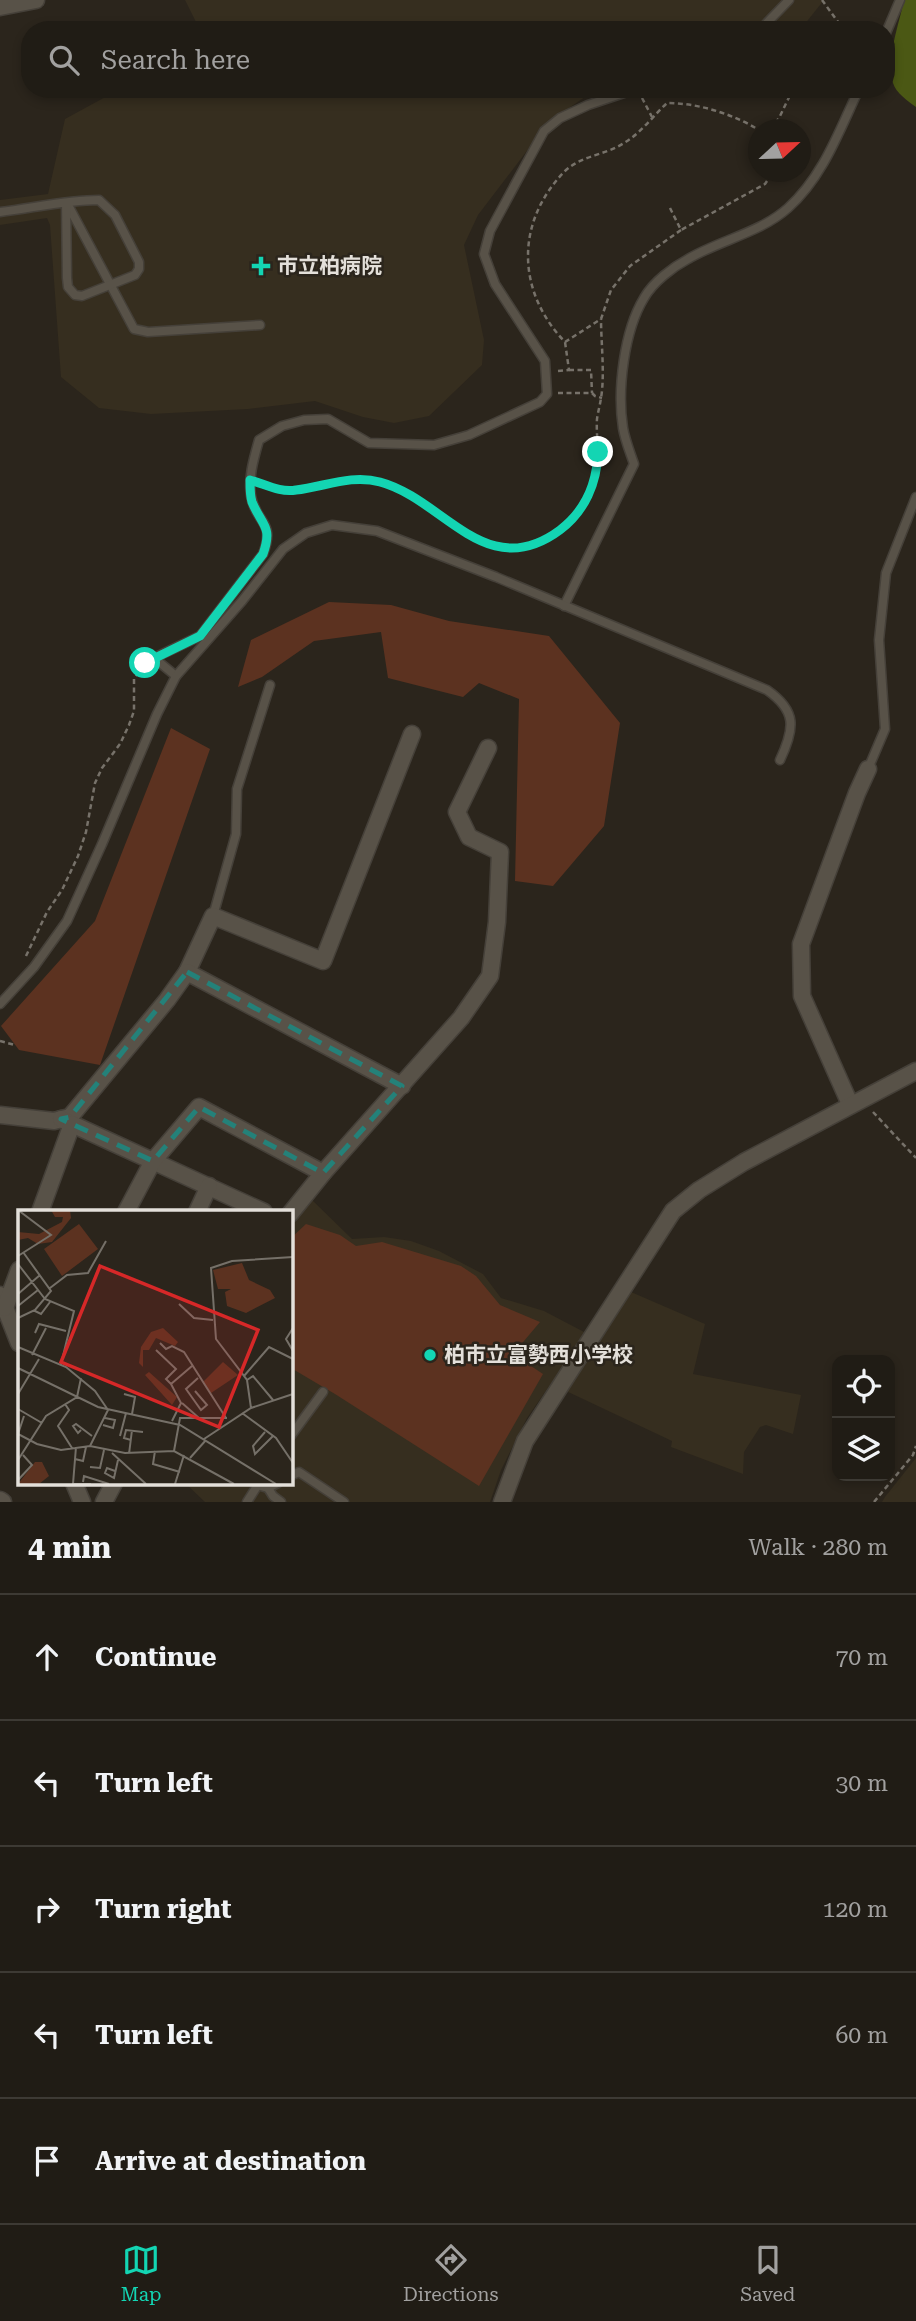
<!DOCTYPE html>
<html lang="en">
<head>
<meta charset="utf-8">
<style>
	body { margin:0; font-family:"Roboto Serif","Noto Sans JP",serif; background:#2d2922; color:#f1f3f6 }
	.controls { position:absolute; right:21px; bottom:21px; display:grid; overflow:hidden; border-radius:14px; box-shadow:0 4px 10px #0003 }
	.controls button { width:63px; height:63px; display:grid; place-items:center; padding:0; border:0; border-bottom:2px solid #3d3a34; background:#201c15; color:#f1f3f6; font:35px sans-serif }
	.compass { position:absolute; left:748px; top:119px; width:63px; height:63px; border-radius:50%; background:#201c15; box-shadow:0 4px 10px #0003; rotate:68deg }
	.stop { position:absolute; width:21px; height:21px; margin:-16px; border:5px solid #13d5b3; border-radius:50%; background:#fff }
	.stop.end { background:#13d5b3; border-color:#fff; box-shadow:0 2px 7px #0008 }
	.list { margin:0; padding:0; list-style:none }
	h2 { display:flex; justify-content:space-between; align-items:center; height:91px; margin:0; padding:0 28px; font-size:30px }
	h2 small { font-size:23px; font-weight:400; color:#a2a1a0 }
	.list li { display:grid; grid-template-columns:46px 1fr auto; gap:21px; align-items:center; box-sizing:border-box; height:126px; padding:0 28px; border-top:2px solid #3d3a34 }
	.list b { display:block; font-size:26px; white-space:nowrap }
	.list em { font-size:23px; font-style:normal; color:#a2a1a0 }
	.icon { flex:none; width:38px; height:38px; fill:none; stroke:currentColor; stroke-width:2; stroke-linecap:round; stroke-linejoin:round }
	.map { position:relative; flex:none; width:916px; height:1502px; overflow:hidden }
	.search { position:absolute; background:#201c15; box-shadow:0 4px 10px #0003; left:21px; right:21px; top:21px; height:77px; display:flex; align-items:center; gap:18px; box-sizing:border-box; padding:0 24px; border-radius:28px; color:#a2a1a0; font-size:26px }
	.sheet { height:721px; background:#201c15 }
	nav { display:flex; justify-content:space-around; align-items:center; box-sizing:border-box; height:98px; border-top:2px solid #3d3a34; background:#201c15; font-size:19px; color:#a2a1a0 }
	nav a { display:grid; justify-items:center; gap:4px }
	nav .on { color:#13d5b3 }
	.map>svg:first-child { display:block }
	.built { fill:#362e1f }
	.green { fill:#5c3220 }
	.water { fill:#4b5814 }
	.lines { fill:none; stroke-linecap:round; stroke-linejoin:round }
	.lane-casing { stroke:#454039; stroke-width:11 }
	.street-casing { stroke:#454039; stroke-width:19 }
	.path { stroke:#77726a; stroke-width:2.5; stroke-dasharray:5 3.5; stroke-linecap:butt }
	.lane { stroke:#585248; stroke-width:8 }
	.street { stroke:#585248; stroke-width:16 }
	.route { stroke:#13d5b3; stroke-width:9 }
	.marked { fill:none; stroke:#248179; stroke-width:5; stroke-dasharray:14 9; stroke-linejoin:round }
	.poi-dot { fill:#13d5b3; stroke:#2b251c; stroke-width:2.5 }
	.labels { text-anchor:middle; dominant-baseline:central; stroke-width:5; stroke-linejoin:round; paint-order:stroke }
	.poi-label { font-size:21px; font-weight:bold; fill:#e4e0da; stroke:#2b251c; text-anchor:start }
	.inset-road { fill:none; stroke:#757068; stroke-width:2 }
	.view { fill:#d62828; fill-opacity:0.15; stroke:#d62828; stroke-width:3.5 }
	.inset-edge { fill:none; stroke:#e4e0da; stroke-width:3.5 }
</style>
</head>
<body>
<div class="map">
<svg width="916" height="1502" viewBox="0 0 916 1502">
	<rect width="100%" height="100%" fill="#2b251c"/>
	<g class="built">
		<polygon points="185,0 824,0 800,30 200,30"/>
		<polygon points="120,89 608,89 592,92 559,115 539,135 478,215 464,245 484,340 482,365 429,416 394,423 363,417 315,401 248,409 151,414 99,408 61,377 50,225 47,218 0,225 0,200 48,194 65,119"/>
		<polygon points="311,1199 352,1239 384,1237 411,1241 439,1251 483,1274 501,1298 544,1311 586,1333 527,1418 501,1470 490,1502 205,1502 185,1483 290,1483 291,1222"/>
		<polygon points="631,1292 705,1324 693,1374 801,1395 793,1434 766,1425 760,1427 744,1452 743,1474 671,1447 672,1441 564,1390"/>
		<polygon points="916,1458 916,1502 882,1502 885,1497"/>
	</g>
	<g class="green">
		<polygon points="329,602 391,605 449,621 549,636 620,723 604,826 553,886 515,881 519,699 479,683 463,697 388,678 381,632 314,641 262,677 238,687 251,640"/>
		<polygon points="171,728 210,749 100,1065 19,1050 1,1026 95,921"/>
		<polygon points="306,1224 340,1235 356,1246 382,1242 461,1266 476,1276 500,1305 540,1322 513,1354 543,1374 479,1486 335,1394 291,1368 291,1238"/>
	</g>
	<path class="water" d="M904,0h12v107c-8,-6 -20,-14 -23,-24 -7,-26 6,-58 11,-83z"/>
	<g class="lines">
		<defs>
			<g id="lane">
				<polyline points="760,30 789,0"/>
				<polyline points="886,33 900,0"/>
				<polyline points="68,205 134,329 148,332 260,325"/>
				<path d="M0,212c33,-4 66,-12 99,-12l16,15 24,47v7l-4,6 -53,21 -7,-1 -7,-8 -1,-9 -1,-75"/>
				<path d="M564,606l70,-142c-4,-12 -9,-24 -11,-36 -6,-38 1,-97 21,-130 9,-16 29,-31 44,-39 32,-19 72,-26 100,-51 35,-31 51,-77 71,-119"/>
				<path d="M176,676l-22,-18 46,-22 63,-82c13,-34 -8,-31 -12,-58 -3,-19 3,-38 8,-56l23,-14 22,-6 24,-1 41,24 65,2 35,-10 71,-33 7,-8 -2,-33 -50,-77 -11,-30 6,-23 54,-100 16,-13 28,-13 48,-16"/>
				<polyline points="868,769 885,729 879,640 886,573 916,497"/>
				<polyline points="213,916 236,834 237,789 270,685"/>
				<path d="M0,1004l34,-37 33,-46 35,-77 55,-130 19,-38 66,-75 41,-52 23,-16 26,-8 45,6 119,46 271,113c30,21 28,38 13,70"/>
				<polyline points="290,1437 323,1392"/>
				<polyline points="290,1476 299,1472 344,1502"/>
				<polyline points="257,1485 268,1488 278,1483"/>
				<polyline points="268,1488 273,1496 281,1502"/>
				<polyline points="247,1502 259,1483"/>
			</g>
			<g id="street">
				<polyline points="0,7 36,0"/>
				<polyline points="187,972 213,916 323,961 412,734"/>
				<polyline points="850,1104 802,996 801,944 857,793 868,769"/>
				<polyline points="0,1115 54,1121 70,1117 167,1000 187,972 402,1086"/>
				<polyline points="61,1119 264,1212"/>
				<polyline points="40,1212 72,1124"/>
				<polyline points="126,1212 153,1161 199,1107 323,1173"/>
				<polyline points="197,1212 209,1186"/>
				<polyline points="290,1214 323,1173 461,1018 490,976 497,922 500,852 469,837 457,812 488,748"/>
				<polyline points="0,1295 19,1343"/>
				<polyline points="5,1308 19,1270"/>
				<polyline points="74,1483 82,1502"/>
				<polyline points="0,1500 3,1502"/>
				<polyline points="104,1502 114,1483"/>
				<polyline points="502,1502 525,1441 673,1211 699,1190 744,1162 916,1071"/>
			</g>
		</defs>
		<use href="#lane" class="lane-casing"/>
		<use href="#street" class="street-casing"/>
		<g class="path">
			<polyline points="822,0 841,26 841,30"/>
			<polyline points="642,98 652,117"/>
			<polyline points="771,130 780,116 793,89"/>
			<polyline points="670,208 681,230 765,184 773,172"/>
			<path d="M681,230l-51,36 -19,24 -10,29 -36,23c-49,-51 -50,-121 1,-172 17,-15 40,-15 58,-27 17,-10 29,-27 43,-40 31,0 66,11 92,27"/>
			<polyline points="569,370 591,370 592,393"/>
			<polyline points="558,371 569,370 565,342"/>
			<polyline points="558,393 592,393 595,396 602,398"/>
			<path d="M263,484c10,4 19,7 31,7 30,-2 56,-19 88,-9 40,14 70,52 110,63 18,6 35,2 51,-5 28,-13 51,-42 55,-74 1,-16 -2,-31 -1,-47 1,-7 3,-14 4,-21 4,-23 0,-56 0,-79"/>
			<polyline points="26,956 47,912 62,890 78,856 86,832 95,783 102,768 120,744 129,725 134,711 134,679 145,663"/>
			<polyline points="0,1041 15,1045"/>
			<polyline points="873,1112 916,1158"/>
			<polyline points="874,1502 913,1455 916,1446"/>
		</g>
		<use href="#lane" class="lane"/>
		<use href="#street" class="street"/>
	</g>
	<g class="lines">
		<path class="route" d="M145,663l55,-27 63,-82c10,-28 -1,-28 -11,-52 -2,-6 -2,-15 -2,-22 15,4 30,13 46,10 28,-3 55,-16 84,-8 64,17 106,103 180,48 25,-19 37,-47 38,-78"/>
	</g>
	<path class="marked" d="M187,972l215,114 -79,87 -124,-66 -46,54 -92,-42 9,-2z"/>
	<g class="poi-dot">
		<path d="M257.5 255.5h7v7h7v7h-7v7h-7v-7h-7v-7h7z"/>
		<circle cx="430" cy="1355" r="7"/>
	</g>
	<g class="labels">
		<g class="poi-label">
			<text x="277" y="266">市立柏病院</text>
			<text x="444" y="1355">柏市立富勢西小学校</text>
		</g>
	</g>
	<g transform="translate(18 1210)">
		<rect width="275" height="275" fill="#2b251c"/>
		<path d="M33,0h19l1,8 -19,24 -14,2 -10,-6 -10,2v-8l21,2 23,-12 1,-5h-8zM61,14l19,25 -36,27 -18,-27zM224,53l7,17 21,10 5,8 -29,15 -19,-7 -2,-14 6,-3h-13l-5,-19zM145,118l15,14 -3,4 -19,-8 -7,12h-6v17l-4,-4 2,-16 10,-15zM205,152l15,13 -27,18 -8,-11zM131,162l28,25 -5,8 -27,-30zM17,252h7l7,14 -10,8h-21z" fill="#5c3220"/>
		<path class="inset-road" d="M0,46l33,-21 -33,-25M0,54l27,35 29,12 -13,53M32,78l17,-13 21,-2 18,-32M0,84l22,-19M161,94l15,14 19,2M0,96l20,-16M17,101l6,3 9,-12M0,108l17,-8 16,-19 -28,-39M275,118l-7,11 7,12M17,123l4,-9 27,7M142,133l6,6 6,-3 12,6 42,66M0,137l48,20 29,24 13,19 -18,36M138,140l20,19 -10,10 5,5M14,145l14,-27M0,158l80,39 82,18 96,59M226,166l25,-29 24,12M229,170l6,-4 20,24M177,181l12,14 -6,5 -15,-21 12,-11M0,184l21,-35M106,184l11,3 -3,17M164,193l17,15M47,194l4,6 -11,16 14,22M233,198l-4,-28 -31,-41 -5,-71 21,-7 61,-4M0,199l24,14M224,203l34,25 17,25M6,206l-6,18 19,10 24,6 29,-4 35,7 49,-2 60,33M154,211l9,-18 -10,-19 21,-18M85,215l10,3 2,-8 -10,-2M63,220l-3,3 -5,-7 3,-2 16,12M247,222l-12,14 2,8 18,-18M102,226l6,-23M186,229l47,-31 42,-14M113,230l-7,-2 2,-8 17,2M58,237l-3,37h18M137,241l-2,13 27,8M156,241l6,-33h47M94,243l34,31M111,244l3,-24M172,248l16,-18M57,249l8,2 3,-14M0,250l28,-44 31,-19 4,-19M72,257l10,1 4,-18M97,261l-8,-3 -2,5 9,5 4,-18M0,270l14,-15 -9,-10M65,272l1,-6 25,8M157,274l9,-29"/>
		<path class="view" d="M82,56l158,64 -39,97 -158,-65z"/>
		<rect width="275" height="275" class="inset-edge"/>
	</g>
</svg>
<div class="controls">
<button><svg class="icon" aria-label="locate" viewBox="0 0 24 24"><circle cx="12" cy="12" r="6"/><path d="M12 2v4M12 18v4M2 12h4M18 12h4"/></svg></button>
<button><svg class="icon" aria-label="layers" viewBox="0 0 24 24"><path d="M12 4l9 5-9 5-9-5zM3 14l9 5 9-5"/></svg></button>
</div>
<svg class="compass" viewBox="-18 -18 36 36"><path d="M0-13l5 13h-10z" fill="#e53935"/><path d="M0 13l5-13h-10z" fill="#a2a1a0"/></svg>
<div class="stop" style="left:145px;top:663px"></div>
<div class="stop end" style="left:598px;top:452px"></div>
<div class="search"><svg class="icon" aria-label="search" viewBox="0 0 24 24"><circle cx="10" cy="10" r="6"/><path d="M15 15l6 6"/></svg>Search here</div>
</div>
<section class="sheet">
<h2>4 min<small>Walk · 280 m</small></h2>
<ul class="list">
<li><svg class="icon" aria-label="ahead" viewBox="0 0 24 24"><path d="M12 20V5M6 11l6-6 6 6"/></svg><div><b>Continue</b></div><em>70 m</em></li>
<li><svg class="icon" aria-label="left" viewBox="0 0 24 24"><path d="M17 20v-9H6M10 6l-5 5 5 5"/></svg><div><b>Turn left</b></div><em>30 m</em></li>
<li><svg class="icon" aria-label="right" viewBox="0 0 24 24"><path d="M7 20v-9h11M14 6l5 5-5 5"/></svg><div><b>Turn right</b></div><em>120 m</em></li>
<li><svg class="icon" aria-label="left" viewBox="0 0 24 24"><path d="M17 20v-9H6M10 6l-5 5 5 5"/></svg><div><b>Turn left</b></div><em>60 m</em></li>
<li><svg class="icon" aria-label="arrive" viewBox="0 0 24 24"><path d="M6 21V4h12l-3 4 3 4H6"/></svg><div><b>Arrive at destination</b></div></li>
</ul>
</section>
<nav>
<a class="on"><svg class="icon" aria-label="map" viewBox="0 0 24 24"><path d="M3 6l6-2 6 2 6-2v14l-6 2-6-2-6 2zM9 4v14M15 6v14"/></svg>Map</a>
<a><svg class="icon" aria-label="directions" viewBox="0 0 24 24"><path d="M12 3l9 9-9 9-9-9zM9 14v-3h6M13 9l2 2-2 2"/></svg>Directions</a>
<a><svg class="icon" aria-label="saved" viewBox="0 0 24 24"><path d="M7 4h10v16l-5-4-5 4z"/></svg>Saved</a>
</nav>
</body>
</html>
